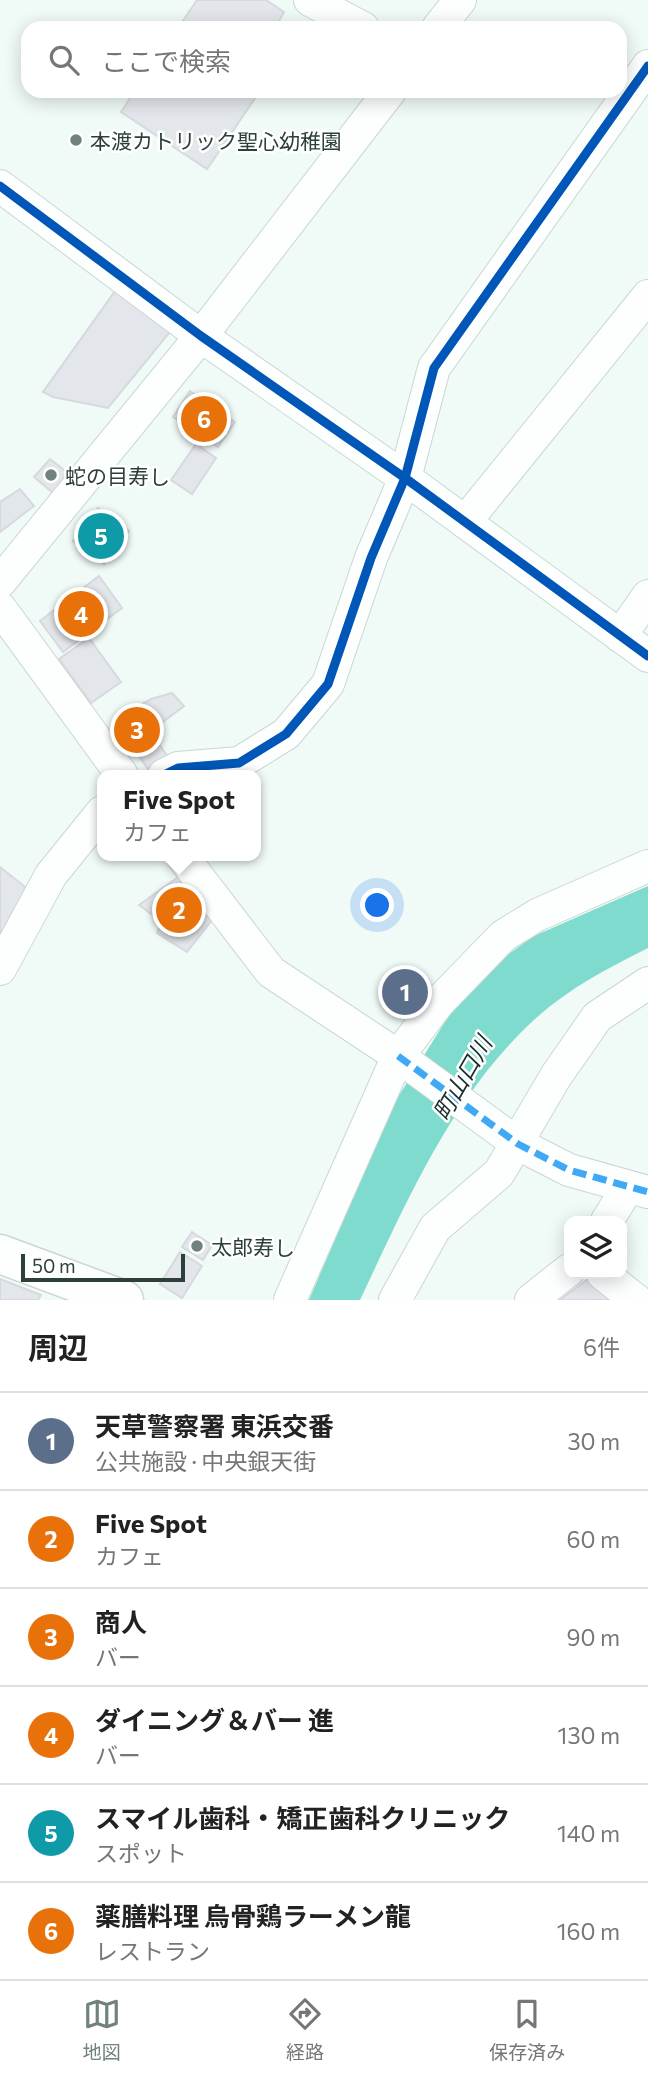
<!DOCTYPE html>
<html lang="ja">
<head>
<meta charset="utf-8">
<style>
	body { margin:0; font-family:Commissioner,"Noto Sans JP",sans-serif; background:#f6f6f6; color:#222 }
	.controls { position:absolute; right:21px; bottom:21px; display:grid; overflow:hidden; border-radius:14px; box-shadow:0 4px 18px #0003 }
	.controls button { width:63px; height:63px; display:grid; place-items:center; padding:0; border:0; border-bottom:2px solid #e0e0e0; background:#fff; color:#222; font:35px sans-serif }
	.scale { position:absolute; left:21px; bottom:18px; width:164px; box-sizing:border-box; padding-left:7px; border:4px solid #2c3f3b; border-top:0; font-size:19px; line-height:24px; white-space:nowrap; color:#2c3f3b; -webkit-text-stroke:5px #fff; paint-order:stroke }
	.you { position:absolute; left:378px; top:906px; width:24px; height:24px; margin:-18px; border:5px solid #fff; border-radius:50%; background:#1a73e8; box-shadow:0 0 0 10px #1a73e833 }
	.badge { display:grid; place-items:center; width:46px; height:46px; border-radius:50%; background:#71817d; color:#fff; font-size:23px; font-weight:700 }
	.pin { position:absolute; translate:-50% -50%; border:4px solid #fff; box-shadow:0 2px 7px #0006 }
	.popup { position:absolute; left:97px; top:770px; width:164px; height:91px; box-sizing:border-box; display:grid; place-content:center; border-radius:14px; background:#fff; filter:drop-shadow(0 2px 5px #0005); font-size:23px; white-space:nowrap; color:#767676 }
	.popup b { font-size:26px; color:#222 }
	.popup::after { content:''; position:absolute; left:50%; top:100%; margin-left:-14px; border:14px solid transparent; border-top-color:#fff }
	.list { margin:0; padding:0; list-style:none }
	h2 { display:flex; justify-content:space-between; align-items:center; height:91px; margin:0; padding:0 28px; font-size:30px }
	h2 small { font-size:23px; font-weight:400; color:#767676 }
	.list li { display:grid; grid-template-columns:46px 1fr auto; gap:21px; align-items:center; box-sizing:border-box; height:98px; padding:0 28px; border-top:2px solid #e0e0e0 }
	.list b { display:block; font-size:26px; white-space:nowrap }
	.list p { margin:0; font-size:23px; white-space:nowrap; color:#767676 }
	.list em { font-size:23px; font-style:normal; color:#767676 }
	.icon { flex:none; width:38px; height:38px; fill:none; stroke:currentColor; stroke-width:2; stroke-linecap:round; stroke-linejoin:round }
	.map { position:relative; flex:none; width:648px; height:1300px; overflow:hidden }
	.search { position:absolute; background:#fff; box-shadow:0 4px 18px #0003; left:21px; right:21px; top:21px; height:77px; display:flex; align-items:center; gap:18px; box-sizing:border-box; padding:0 24px; border-radius:21px; color:#767676; font-size:26px }
	.sheet { height:679px; background:#fff }
	nav { display:flex; justify-content:space-around; align-items:center; box-sizing:border-box; height:98px; border-top:2px solid #e0e0e0; background:#fff; font-size:19px; color:#767676 }
	nav a { display:grid; justify-items:center; gap:4px }
	nav .on { color:#71817d }
	.map>svg:first-child { display:block }
	.water { fill:#7fdbcd }
	.building { fill:#e3e6eb; stroke:#d7d9de; stroke-width:2 }
	.lines { fill:none; stroke-linecap:round; stroke-linejoin:round }
	.minor-casing { stroke:#c9d7d4; stroke-width:34 }
	.major-casing { stroke:#c9d7d4; stroke-width:41 }
	.minor { stroke:#fdfefe; stroke-width:32 }
	.major { stroke:#fdfefe; stroke-width:38 }
	.quiet { stroke:#3fa9f5; stroke-width:7; stroke-dasharray:14 7; stroke-linecap:butt }
	.cycleway-casing { stroke:#fff; stroke-width:13 }
	.cycleway { stroke:#0057b8; stroke-width:9 }
	.poi-dot { fill:#71817d; stroke:#fff; stroke-width:2.5 }
	.labels { text-anchor:middle; dominant-baseline:central; stroke-width:5; stroke-linejoin:round; paint-order:stroke }
	.poi-label { font-size:21px; fill:#2c3f3b; stroke:#fff; text-anchor:start }
	.water-label { font-size:23px; font-style:italic; fill:#182e2a; stroke:#fff }
</style>
</head>
<body>
<div class="map">
<svg width="648" height="1300" viewBox="0 0 648 1300">
	<rect width="100%" height="100%" fill="#f0fbf8"/>
	<path class="water" d="M648,886v62c-40,20 -80,41 -113,71 -83,76 -128,182 -175,281h-51l84,-195 55,-88 55,-59 31,-22z"/>
	<g class="building">
		<polygon points="197,0 266,0 284,12 275,28 178,28"/>
		<polygon points="135,91 260,91 207,169 121,112"/>
		<polygon points="118,287 174,327 108,408 53,397 43,392"/>
		<polygon points="190,391 235,422 218,447 173,417"/>
		<polygon points="196,444 216,458 192,494 171,480"/>
		<polygon points="50,459 68,473 53,493 34,477"/>
		<polygon points="20,489 34,506 0,532 0,502"/>
		<polygon points="98,508 129,531 104,564 73,541"/>
		<polygon points="99,576 122,608 63,652 40,621"/>
		<polygon points="89,638 121,682 91,703 59,659"/>
		<polygon points="172,693 184,706 119,755 109,738 133,721 129,711 151,699"/>
		<polygon points="156,740 174,765 152,775 139,756"/>
		<polygon points="0,867 29,890 0,937"/>
		<polygon points="184,873 216,915 187,952 157,933 162,922 139,905"/>
		<polygon points="403,976 420,989 405,1010 391,995"/>
		<polygon points="192,1232 212,1245 203,1260 182,1247"/>
		<polygon points="180,1252 202,1266 182,1298 160,1284"/>
		<polygon points="0,1279 41,1295 38,1300 0,1300"/>
		<polygon points="588,1279 613,1300 560,1300"/>
	</g>
	<g class="lines">
		<defs>
			<g id="minor">
				<polyline points="310,0 363,28"/>
				<polyline points="438,28 460,0"/>
				<polyline points="0,186 201,336 405,478 648,656"/>
				<polyline points="465,522 648,296"/>
				<polyline points="0,582 201,336 390,91"/>
				<polyline points="0,608 122,775"/>
				<polyline points="620,636 648,596"/>
				<polyline points="164,775 178,768 239,763 286,734 328,684 371,558 405,478 434,368 648,66"/>
				<polyline points="182,856 271,972 398,1056 518,1144 569,1170 648,1192"/>
				<polyline points="0,969 51,875 102,812"/>
				<polyline points="607,1221 628,1187"/>
				<polyline points="603,1274 636,1300"/>
				<polyline points="290,1300 398,1056 439,1002 503,936 537,915 648,866"/>
				<polyline points="395,1300 435,1228 499,1173 556,1076 597,1017 648,983"/>
				<polyline points="531,1300 569,1270"/>
			</g>
			<polyline id="major" points="0,1254 124,1300"/>
		</defs>
		<use href="#minor" class="minor-casing"/>
		<use href="#major" class="major-casing"/>
		<use href="#minor" class="minor"/>
		<use href="#major" class="major"/>
		<polyline class="quiet" points="398,1056 518,1144 569,1170 648,1192"/>
		<defs>
			<g id="cycleway">
				<polyline points="0,186 201,336 405,478 648,656"/>
				<polyline points="164,775 178,768 239,763 286,734 328,684 371,558 405,478 434,368 648,66"/>
			</g>
		</defs>
		<use href="#cycleway" class="cycleway-casing"/>
		<use href="#cycleway" class="cycleway"/>
	</g>
	<g class="poi-dot">
		<circle cx="76" cy="140" r="7"/>
		<circle cx="51" cy="475" r="7"/>
		<circle cx="197" cy="1246" r="7"/>
	</g>
	<g class="labels">
		<g class="poi-label">
			<text x="90" y="140">本渡カトリック聖心幼稚園</text>
			<text x="65" y="475">蛇の目寿し</text>
			<text x="211" y="1246">太郎寿し</text>
		</g>
		<g class="water-label">
			<text transform="translate(462 1078) rotate(-60)">町山口川</text>
		</g>
	</g>
</svg>
<div class="controls">
<button><svg class="icon" aria-label="layers" viewBox="0 0 24 24"><path d="M12 4l9 5-9 5-9-5zM3 14l9 5 9-5"/></svg></button>
</div>
<div class="scale">50 m</div>
<div class="you"></div>
<div class="pin badge" style="left:405px;top:992px;background:#5c6f8a">1</div>
<div class="pin badge" style="left:179px;top:910px;background:#e8710a">2</div>
<div class="popup"><b>Five Spot</b>カフェ</div>
<div class="pin badge" style="left:137px;top:730px;background:#e8710a">3</div>
<div class="pin badge" style="left:81px;top:614px;background:#e8710a">4</div>
<div class="pin badge" style="left:101px;top:536px;background:#0f9aa8">5</div>
<div class="pin badge" style="left:204px;top:419px;background:#e8710a">6</div>
<div class="search"><svg class="icon" aria-label="search" viewBox="0 0 24 24"><circle cx="10" cy="10" r="6"/><path d="M15 15l6 6"/></svg>ここで検索</div>
</div>
<section class="sheet">
<h2>周辺<small>6件</small></h2>
<ul class="list">
<li><span class="badge" style="background:#5c6f8a">1</span><div><b>天草警察署 東浜交番</b><p>公共施設 · 中央銀天街</p></div><em>30 m</em></li>
<li><span class="badge" style="background:#e8710a">2</span><div><b>Five Spot</b><p>カフェ</p></div><em>60 m</em></li>
<li><span class="badge" style="background:#e8710a">3</span><div><b>商人</b><p>バー</p></div><em>90 m</em></li>
<li><span class="badge" style="background:#e8710a">4</span><div><b>ダイニング＆バー 進</b><p>バー</p></div><em>130 m</em></li>
<li><span class="badge" style="background:#0f9aa8">5</span><div><b>スマイル歯科・矯正歯科クリニック</b><p>スポット</p></div><em>140 m</em></li>
<li><span class="badge" style="background:#e8710a">6</span><div><b>薬膳料理 烏骨鶏ラーメン龍</b><p>レストラン</p></div><em>160 m</em></li>
</ul>
</section>
<nav>
<a class="on"><svg class="icon" aria-label="map" viewBox="0 0 24 24"><path d="M3 6l6-2 6 2 6-2v14l-6 2-6-2-6 2zM9 4v14M15 6v14"/></svg>地図</a>
<a><svg class="icon" aria-label="directions" viewBox="0 0 24 24"><path d="M12 3l9 9-9 9-9-9zM9 14v-3h6M13 9l2 2-2 2"/></svg>経路</a>
<a><svg class="icon" aria-label="saved" viewBox="0 0 24 24"><path d="M7 4h10v16l-5-4-5 4z"/></svg>保存済み</a>
</nav>
</body>
</html>
